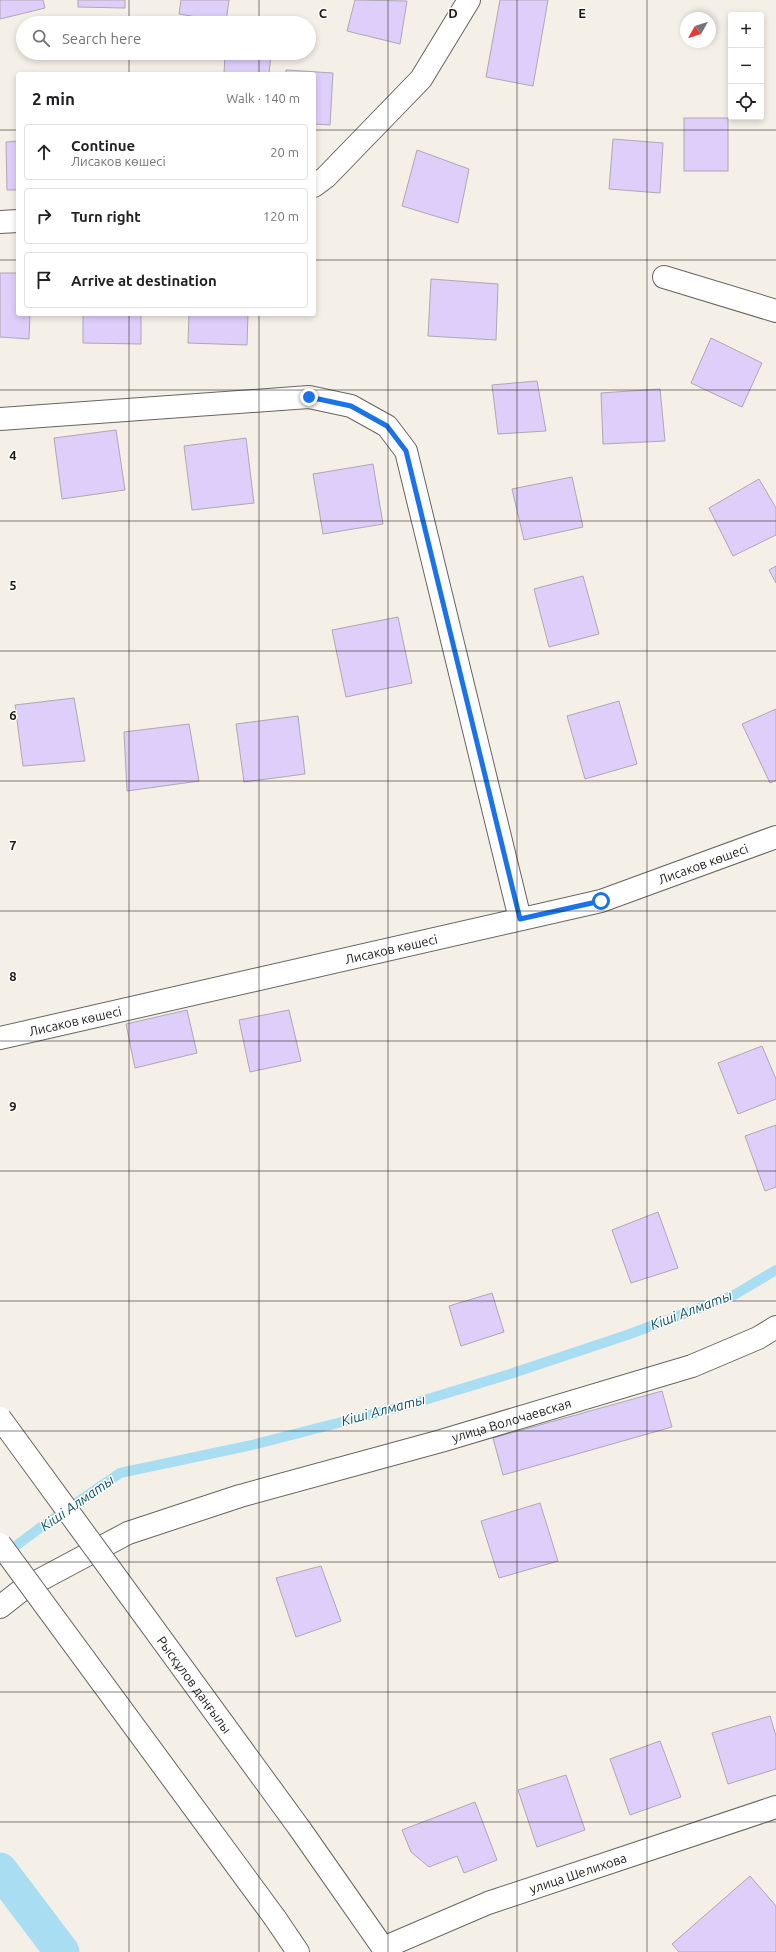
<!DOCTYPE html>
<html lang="en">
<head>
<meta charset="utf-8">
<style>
	body { margin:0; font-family:Ubuntu,sans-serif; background:#f6f6f6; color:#202124 }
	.controls { position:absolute; right:12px; top:12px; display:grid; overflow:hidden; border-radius:4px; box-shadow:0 2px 6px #0003 }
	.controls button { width:36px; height:36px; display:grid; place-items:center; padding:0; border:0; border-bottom:1px solid #e0e0e0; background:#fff; color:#202124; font:20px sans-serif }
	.compass { position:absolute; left:680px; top:12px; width:36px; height:36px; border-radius:50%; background:#fff; box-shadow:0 2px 6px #0003; rotate:231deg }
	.stop { position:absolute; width:12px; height:12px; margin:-9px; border:3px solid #1a73e8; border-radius:50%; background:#fff }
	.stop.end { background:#1a73e8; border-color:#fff; box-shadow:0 1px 4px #0008 }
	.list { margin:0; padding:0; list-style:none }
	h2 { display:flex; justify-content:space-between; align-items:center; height:52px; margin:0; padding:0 16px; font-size:17px }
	h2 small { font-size:13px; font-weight:400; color:#757577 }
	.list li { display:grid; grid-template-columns:26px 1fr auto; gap:12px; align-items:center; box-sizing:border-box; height:56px; margin:0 8px 8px; padding:0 8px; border:1px solid #e0e0e0; border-radius:4px }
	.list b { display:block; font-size:15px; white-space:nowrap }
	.list p { margin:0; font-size:13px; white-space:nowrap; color:#757577 }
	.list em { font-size:13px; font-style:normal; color:#757577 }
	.icon { flex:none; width:22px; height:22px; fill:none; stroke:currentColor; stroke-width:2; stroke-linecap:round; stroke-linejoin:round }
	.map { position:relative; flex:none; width:776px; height:1952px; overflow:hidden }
	.search { position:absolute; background:#fff; box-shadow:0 2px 6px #0003; left:16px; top:16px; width:300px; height:44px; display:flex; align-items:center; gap:10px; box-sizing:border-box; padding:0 14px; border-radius:22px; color:#757577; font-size:15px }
	.panel { position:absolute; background:#fff; box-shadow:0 2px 6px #0003; left:16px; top:72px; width:300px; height:244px; border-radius:4px }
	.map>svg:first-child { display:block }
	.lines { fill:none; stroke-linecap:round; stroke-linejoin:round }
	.stream { stroke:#a9def2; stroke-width:10 }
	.canal { stroke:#a9def2; stroke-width:35 }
	.building { fill:#decffa; stroke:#aba9b1 }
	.street-casing { stroke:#69645e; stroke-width:24 }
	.secondary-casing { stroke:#69645e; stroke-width:24 }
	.primary-casing { stroke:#69645e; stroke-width:24 }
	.street { stroke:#fff; stroke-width:22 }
	.secondary { stroke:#fff; stroke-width:22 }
	.primary { stroke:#fff; stroke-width:22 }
	.primary-bridge-casing { stroke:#69645e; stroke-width:24; stroke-linecap:butt }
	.primary-bridge { stroke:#fff; stroke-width:22 }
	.route { stroke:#1a73e8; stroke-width:5 }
	.grid { fill:none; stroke:#1e1c1a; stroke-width:1; stroke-opacity:0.55 }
	.labels { text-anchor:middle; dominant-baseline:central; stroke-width:3; stroke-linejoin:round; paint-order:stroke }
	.street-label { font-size:13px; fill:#1e1c1a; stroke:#fffdfa }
	.water-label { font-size:14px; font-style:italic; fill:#0b5468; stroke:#fffdfa }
	.grid-label { font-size:13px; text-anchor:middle; font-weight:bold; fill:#1e1c1a; stroke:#fffdfa; stroke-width:3; stroke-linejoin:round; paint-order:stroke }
</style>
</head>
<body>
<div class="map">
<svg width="776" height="1952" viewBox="0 0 776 1952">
	<rect width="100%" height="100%" fill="#f4efe7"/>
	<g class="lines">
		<polyline class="stream" points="5,1554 41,1527 120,1473 252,1445 408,1405 510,1374 627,1335 734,1295 776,1270"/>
		<polyline class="canal" points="0,1870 62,1952"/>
	</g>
	<g class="building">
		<polygon points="0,0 43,0 45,8 0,19"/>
		<polygon points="78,0 125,0 125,8 78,7"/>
		<polygon points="181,0 229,0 226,22 179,14"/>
		<polygon points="355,0 407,1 400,44 347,31"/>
		<polygon points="500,0 548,0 533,86 486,77"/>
		<polygon points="225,53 271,53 269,74 224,74"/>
		<polygon points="286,70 333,73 330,125 314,124 314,74 286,74"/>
		<rect x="684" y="118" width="44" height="53"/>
		<polygon points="613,139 663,143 660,193 609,189"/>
		<polygon points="18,141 18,190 7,190 6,142"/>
		<polygon points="417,150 469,169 458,223 402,206"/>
		<polygon points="0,273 18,273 18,314 30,314 29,339 0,337"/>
		<polygon points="431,279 498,284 496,340 428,336"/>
		<polygon points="83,314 141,314 141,344 83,343"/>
		<polygon points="189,314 248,314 247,345 188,343"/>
		<polygon points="711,338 762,363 742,407 691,383"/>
		<polygon points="537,381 546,431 498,434 492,385"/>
		<polygon points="660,389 665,441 603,444 601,393"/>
		<polygon points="116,430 125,490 62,499 54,438"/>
		<polygon points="246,438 254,503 192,510 184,446"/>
		<polygon points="373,464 383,524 323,534 313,474"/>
		<polygon points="572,477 583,527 524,540 512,489"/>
		<polygon points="759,479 776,508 776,535 733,556 709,508"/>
		<polygon points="776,566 776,583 769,570"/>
		<polygon points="583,576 599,634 549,647 534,589"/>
		<polygon points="398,617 412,683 346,697 332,630"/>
		<polygon points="74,698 85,761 23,766 15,705"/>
		<polygon points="619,701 637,764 585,779 567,716"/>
		<polygon points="776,709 776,780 770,783 742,724"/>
		<polygon points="298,716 305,774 244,782 236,724"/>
		<polygon points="189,724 199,781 127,791 124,732"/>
		<polygon points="187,1010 197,1053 135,1068 126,1024"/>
		<polygon points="289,1010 301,1061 250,1072 239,1020"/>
		<polygon points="762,1046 776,1079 776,1099 738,1114 718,1063"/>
		<polygon points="776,1125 776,1187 765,1191 745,1136"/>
		<polygon points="658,1212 678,1268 631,1283 612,1230"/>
		<polygon points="492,1293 504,1332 461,1346 449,1306"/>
		<polygon points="662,1391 672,1427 503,1475 493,1438"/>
		<polygon points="540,1503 558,1561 499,1578 481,1521"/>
		<polygon points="321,1566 341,1621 296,1637 276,1578"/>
		<polygon points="770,1716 776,1736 776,1769 728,1784 712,1733"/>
		<polygon points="660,1741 681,1797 630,1815 610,1759"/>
		<polygon points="566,1775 585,1830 537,1847 518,1790"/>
		<polygon points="475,1802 497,1860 464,1873 457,1856 429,1867 411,1852 402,1830"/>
		<polygon points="750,1876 776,1906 776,1952 679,1952 672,1944"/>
	</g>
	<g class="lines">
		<defs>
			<g id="street">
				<polyline points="314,186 326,177 421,79 469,0"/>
				<polyline points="0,222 18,221"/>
				<polyline points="664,277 776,311"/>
				<polyline points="0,419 309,397 351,406 387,426 406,451 520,919"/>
				<path id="s1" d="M0,1607l23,-18 105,-56 112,-37 201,-55 251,-75 66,-28 18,-11"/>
			</g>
			<g id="secondary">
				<path id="s2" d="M0,1038l601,-137 175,-64"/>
				<path id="s3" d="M383,1948l105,-45 288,-96"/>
			</g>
			<g id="primary">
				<polyline points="300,1829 386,1952"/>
				<polyline points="275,1918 298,1952"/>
			</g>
		</defs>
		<use href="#street" class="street-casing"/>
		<use href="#secondary" class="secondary-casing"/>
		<use href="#primary" class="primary-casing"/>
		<use href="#street" class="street"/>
		<use href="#secondary" class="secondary"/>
		<use href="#primary" class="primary"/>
		<defs>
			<g id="primary-bridge">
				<path id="s4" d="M0,1418l300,411"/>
				<polyline points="0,1544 275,1918"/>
			</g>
		</defs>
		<use href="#primary-bridge" class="primary-bridge-casing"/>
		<use href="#primary-bridge" class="primary-bridge"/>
	</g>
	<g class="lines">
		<polyline class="route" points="309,397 351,406 387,426 406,451 520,919 601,901"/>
	</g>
	<path class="grid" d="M129,0v23M259,0v23M388,0v1952M517,0v1952M647,0v1952M129,53v21M259,53v21M0,130h18M314,130h462M0,260h18M314,260h462M129,314v1638M259,314v1638M0,390h776M0,521h776M0,651h776M0,781h776M0,911h776M0,1041h776M0,1171h776M0,1301h776M0,1431h776M0,1562h776M0,1692h776M0,1822h776"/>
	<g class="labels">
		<g class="street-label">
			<text stroke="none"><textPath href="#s2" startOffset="725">Лисаков көшесі</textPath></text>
			<text stroke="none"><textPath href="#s2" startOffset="401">Лисаков көшесі</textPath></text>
			<text stroke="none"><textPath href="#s2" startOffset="77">Лисаков көшесі</textPath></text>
			<text stroke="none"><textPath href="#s1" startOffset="548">улица Волочаевская</textPath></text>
			<text stroke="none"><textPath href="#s4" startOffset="330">Рысқұлов даңғылы</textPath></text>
			<text stroke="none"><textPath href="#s3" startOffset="209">улица Шелихова</textPath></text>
		</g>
		<g class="water-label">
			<text transform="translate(691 1310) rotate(-21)">Кіші Алматы</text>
			<text transform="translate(383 1410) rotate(-15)">Кіші Алматы</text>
			<text transform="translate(77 1503) rotate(-35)">Кіші Алматы</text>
		</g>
	</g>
	<g class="grid-label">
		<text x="323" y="18">C</text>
		<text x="453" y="18">D</text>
		<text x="582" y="18">E</text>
		<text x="13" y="460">4</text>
		<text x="13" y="590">5</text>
		<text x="13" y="720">6</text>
		<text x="13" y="850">7</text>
		<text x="13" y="981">8</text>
		<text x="13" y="1111">9</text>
	</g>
</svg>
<div class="controls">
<button>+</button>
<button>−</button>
<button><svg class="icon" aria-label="locate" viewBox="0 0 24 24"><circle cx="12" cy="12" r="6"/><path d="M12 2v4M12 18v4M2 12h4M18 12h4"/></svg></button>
</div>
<svg class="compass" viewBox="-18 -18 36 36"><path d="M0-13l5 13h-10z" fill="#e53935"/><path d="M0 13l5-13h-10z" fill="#757577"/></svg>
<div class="stop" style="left:601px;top:901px"></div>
<div class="stop end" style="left:309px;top:397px"></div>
<div class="search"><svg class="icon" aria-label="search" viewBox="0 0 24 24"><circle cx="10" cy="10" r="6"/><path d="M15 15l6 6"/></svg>Search here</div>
<section class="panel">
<h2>2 min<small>Walk · 140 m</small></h2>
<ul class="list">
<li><svg class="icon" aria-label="ahead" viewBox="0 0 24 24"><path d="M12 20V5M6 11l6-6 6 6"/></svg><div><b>Continue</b><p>Лисаков көшесі</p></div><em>20 m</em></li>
<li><svg class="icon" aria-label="right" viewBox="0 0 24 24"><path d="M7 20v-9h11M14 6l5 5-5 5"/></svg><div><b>Turn right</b></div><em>120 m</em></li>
<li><svg class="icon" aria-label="arrive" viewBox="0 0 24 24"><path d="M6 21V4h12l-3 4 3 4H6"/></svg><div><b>Arrive at destination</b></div></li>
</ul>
</section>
</div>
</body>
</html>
